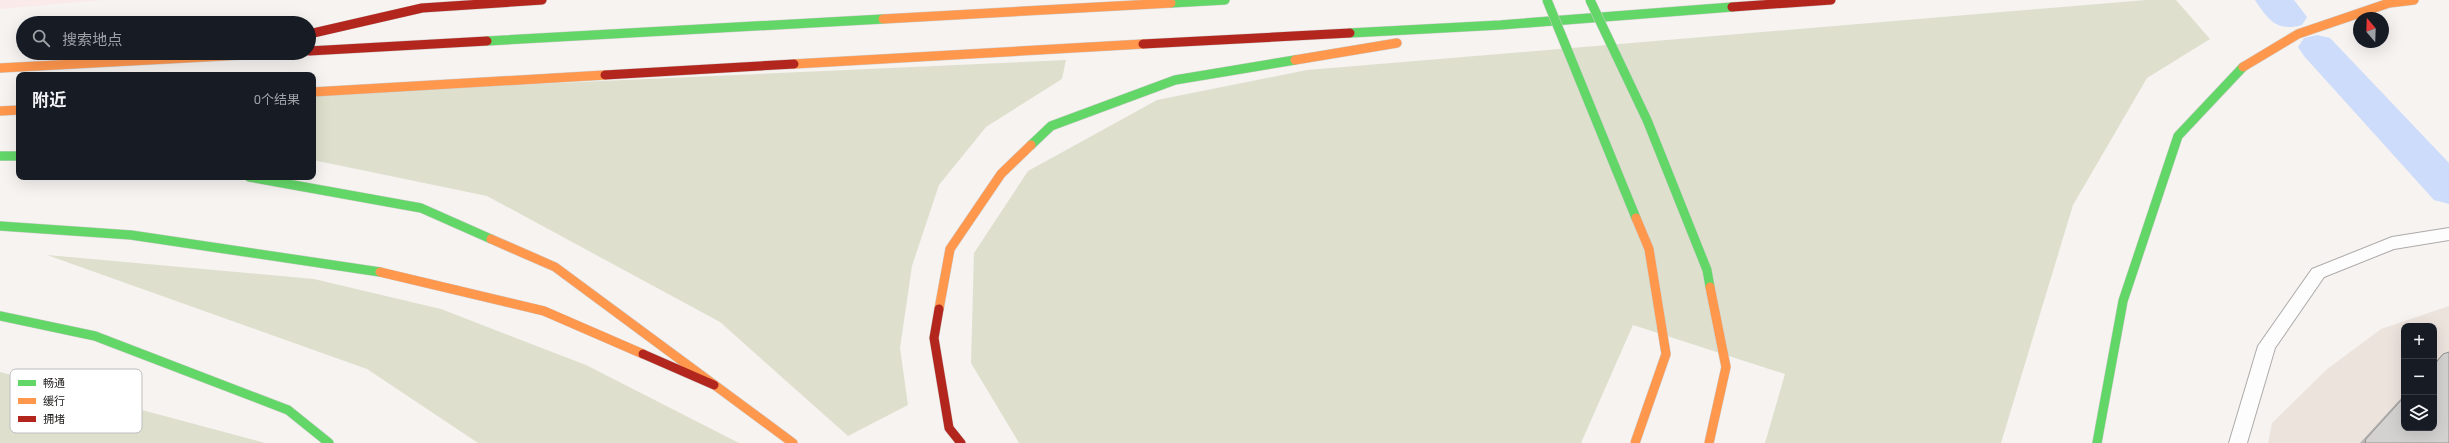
<!DOCTYPE html>
<html lang="zh">
<head>
<meta charset="utf-8">
<style>
	body { margin:0; font-family:Roboto,"Noto Sans SC",sans-serif; background:#20242c; color:#f1f3f6 }
	.controls { position:absolute; right:12px; bottom:12px; display:grid; overflow:hidden; border-radius:8px; box-shadow:0 4px 16px #0002 }
	.controls button { width:36px; height:36px; display:grid; place-items:center; padding:0; border:0; border-bottom:1px solid #363941; background:#171b24; color:#f1f3f6; font:20px sans-serif }
	.compass { position:absolute; left:2353px; top:12px; width:36px; height:36px; border-radius:50%; background:#171b24; box-shadow:0 4px 16px #0002; rotate:341deg }
	.list { margin:0; padding:0; list-style:none }
	h2 { display:flex; justify-content:space-between; align-items:center; height:52px; margin:0; padding:0 16px; font-size:17px }
	h2 small { font-size:13px; font-weight:400; color:#9ea1a6 }
	.icon { flex:none; width:22px; height:22px; fill:none; stroke:currentColor; stroke-width:2; stroke-linecap:round; stroke-linejoin:round }
	.map { position:relative; flex:none; width:2449px; height:443px; overflow:hidden }
	.search { position:absolute; background:#171b24; box-shadow:0 4px 16px #0002; left:16px; top:16px; width:300px; height:44px; display:flex; align-items:center; gap:10px; box-sizing:border-box; padding:0 14px; border-radius:22px; color:#9ea1a6; font-size:15px }
	.panel { position:absolute; background:#171b24; box-shadow:0 4px 16px #0002; left:16px; top:72px; width:300px; height:108px; border-radius:8px }
	.map>svg:first-child { display:block }
	.commercial { fill:#faeaea }
	.built { fill:#ece3dd; fill-rule:evenodd }
	.green { fill:#dee0cd }
	.lines { fill:none; stroke-linecap:round; stroke-linejoin:round }
	.canal { fill:#cddcfa; fill-rule:evenodd }
	.lane-casing { stroke:#adaaa9; stroke-width:2 }
	.fast-casing { stroke:#d0cecd; stroke-width:10 }
	.slow-casing { stroke:#d0cecd; stroke-width:10 }
	.jam-casing { stroke:#d0cecd; stroke-width:10 }
	.lane { fill:#fefdfd; fill-rule:evenodd }
	.fast { stroke:#63d668; stroke-width:9 }
	.slow { stroke:#ff974d; stroke-width:9 }
	.jam { stroke:#b3261e; stroke-width:9 }
	.fast-bridge-casing { stroke:#d0cecd; stroke-width:10; stroke-linecap:butt }
	.slow-bridge-casing { stroke:#d0cecd; stroke-width:10; stroke-linecap:butt }
	.fast-bridge { stroke:#63d668; stroke-width:9 }
	.slow-bridge { stroke:#ff974d; stroke-width:9 }
	.wall { fill:#b6b5b4 }
	.building { fill:#d4d2d1; stroke:#949392 }
	.key { fill:#fff; stroke:#bdbcbc; stroke-width:1 }
	.key-label { font-size:11px; fill:#23201f }
</style>
</head>
<body>
<div class="map">
<svg width="2449" height="443" viewBox="0 0 2449 443">
	<rect width="100%" height="100%" fill="#f6f3f1"/>
	<polygon class="commercial" points="0,0 102,0 0,9"/>
	<path class="built" d="M2449,306v137h-181l4,-20 54,-53 55,-41zM2404,326h30v102h-30z"/>
	<g class="green">
		<polygon points="2146,0 2176,0 2210,39 2147,78 2073,205 2001,443 1765,443 1785,374 1633,325 1581,443 1019,443 971,363 974,253 1028,171 1157,100 1307,70"/>
		<polygon points="1066,60 1062,79 986,127 939,185 912,266 900,348 908,405 848,436 720,322 487,196 313,160 313,94"/>
		<polygon points="47,255 314,279 441,309 586,365 739,443 478,443 367,369"/>
		<polygon points="0,372 265,443 0,443"/>
	</g>
	<g class="lines">
		<g class="canal">
			<path d="M2255,0h39l13,17 -5,8c-25,7 -34,-5 -47,-25z"/>
			<polygon points="2317,35 2330,38 2449,163 2449,204 2434,200 2304,56 2298,47 2304,38"/>
		</g>
		<defs>
			<polygon id="lane" points="2449,228 2449,240 2394,249 2324,277 2275,348 2247,443 2229,443 2258,346 2312,269 2392,237"/>
			<g id="fast">
				<polyline points="1171,3 1225,0"/>
				<polyline points="1350,33 1500,25 1732,7"/>
				<polyline points="487,41 883,19"/>
				<polyline points="1031,145 1051,126 1175,80 1295,60"/>
				<polyline points="0,156 19,156"/>
				<polyline points="249,177 421,208 491,239"/>
				<polyline points="0,226 131,235 380,272"/>
				<polyline points="0,316 95,336 288,410 329,443"/>
				<polyline points="2097,443 2123,301 2178,136 2243,67"/>
			</g>
			<g id="slow">
				<polyline points="883,19 1171,3"/>
				<polyline points="1295,60 1397,43"/>
				<polyline points="794,64 1143,44"/>
				<polyline points="2243,67 2298,34 2389,3 2414,0"/>
				<polyline points="0,68 279,53"/>
				<polyline points="313,92 605,75"/>
				<polyline points="0,111 19,110"/>
				<polyline points="491,239 555,267 793,443"/>
				<polyline points="380,272 544,311 643,354"/>
				<polyline points="939,309 950,249 1001,174 1031,145"/>
			</g>
			<g id="jam">
				<polyline points="1732,7 1831,0"/>
				<polyline points="309,34 422,8 542,0"/>
				<polyline points="1143,44 1350,33"/>
				<polyline points="309,51 487,41"/>
				<polyline points="605,75 794,64"/>
				<polyline points="939,309 934,338 949,428 961,443"/>
				<polyline points="643,354 714,385"/>
			</g>
		</defs>
		<use href="#lane" class="lane-casing"/>
		<use href="#fast" class="fast-casing"/>
		<use href="#slow" class="slow-casing"/>
		<use href="#jam" class="jam-casing"/>
		<use href="#lane" class="lane"/>
		<use href="#fast" class="fast"/>
		<use href="#slow" class="slow"/>
		<use href="#jam" class="jam"/>
		<defs>
			<g id="fast-bridge">
				<polyline points="1547,0 1636,218"/>
				<polyline points="1590,0 1647,120 1707,270 1710,287"/>
			</g>
			<g id="slow-bridge">
				<polyline points="1635,443 1666,354 1649,249 1636,218"/>
				<polyline points="1709,443 1726,367 1710,287"/>
			</g>
		</defs>
		<use href="#fast-bridge" class="fast-bridge-casing"/>
		<use href="#slow-bridge" class="slow-bridge-casing"/>
		<use href="#fast-bridge" class="fast-bridge"/>
		<use href="#slow-bridge" class="slow-bridge"/>
	</g>
	<polygon class="wall" points="2443,354 2449,443 2360,443 2404,395 2404,428 2434,428 2434,363"/>
	<polygon class="building" points="2449,352 2449,443 2365,443 2366,439 2404,397 2404,428 2434,428 2434,365 2443,354"/>
	<rect x="10" y="369" width="132" height="64" rx="6" class="key"/>
	<rect x="18" y="380" width="18" height="6" fill="#63d668"/>
	<rect x="18" y="398" width="18" height="6" fill="#ff974d"/>
	<rect x="18" y="416" width="18" height="6" fill="#b3261e"/>
	<g class="key-label">
		<text x="43" y="387">畅通</text>
		<text x="43" y="405">缓行</text>
		<text x="43" y="423">拥堵</text>
	</g>
</svg>
<div class="controls">
<button>+</button>
<button>−</button>
<button><svg class="icon" aria-label="layers" viewBox="0 0 24 24"><path d="M12 4l9 5-9 5-9-5zM3 14l9 5 9-5"/></svg></button>
</div>
<svg class="compass" viewBox="-18 -18 36 36"><path d="M0-13l5 13h-10z" fill="#e53935"/><path d="M0 13l5-13h-10z" fill="#9ea1a6"/></svg>
<div class="search"><svg class="icon" aria-label="search" viewBox="0 0 24 24"><circle cx="10" cy="10" r="6"/><path d="M15 15l6 6"/></svg>搜索地点</div>
<section class="panel">
<h2>附近<small>0个结果</small></h2>
<ul class="list">
</ul>
</section>
</div>
</body>
</html>
